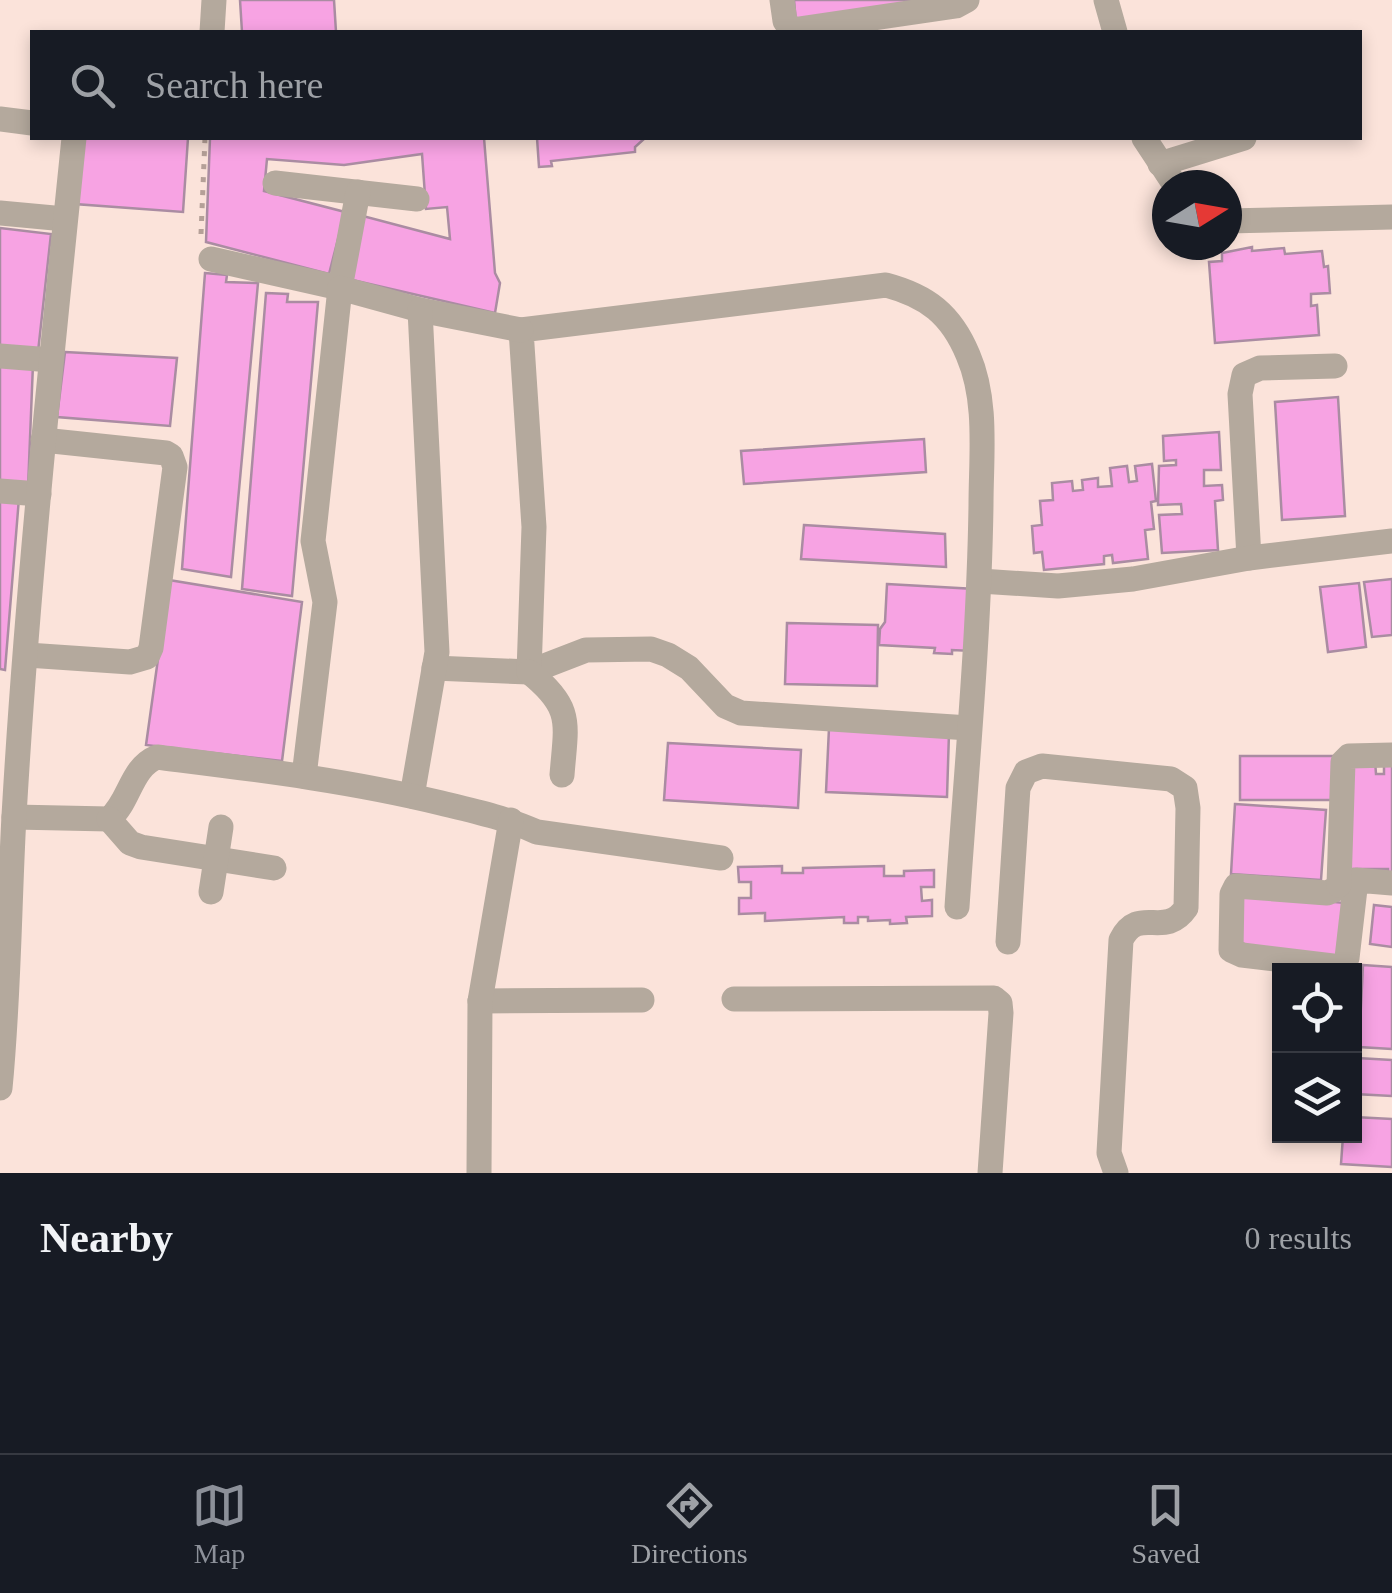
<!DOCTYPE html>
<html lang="en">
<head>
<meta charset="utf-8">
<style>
	body { margin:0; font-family:"Times New Roman",serif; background:#20242c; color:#f1f3f6 }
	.controls { position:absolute; right:30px; bottom:30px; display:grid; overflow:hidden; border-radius:0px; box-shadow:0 5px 15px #0003 }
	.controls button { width:90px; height:90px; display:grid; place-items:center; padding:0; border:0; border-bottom:2px solid #363941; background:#171b24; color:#f1f3f6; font:50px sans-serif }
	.compass { position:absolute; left:1152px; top:170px; width:90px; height:90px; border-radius:50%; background:#171b24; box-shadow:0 5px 15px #0003; rotate:79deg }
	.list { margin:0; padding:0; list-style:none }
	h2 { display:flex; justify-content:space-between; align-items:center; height:130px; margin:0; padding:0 40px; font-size:42px }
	h2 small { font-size:32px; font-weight:400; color:#9ea1a6 }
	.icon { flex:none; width:55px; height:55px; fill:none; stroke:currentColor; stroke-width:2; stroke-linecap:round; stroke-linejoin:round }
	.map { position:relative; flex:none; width:1392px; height:1173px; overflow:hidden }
	.search { position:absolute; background:#171b24; box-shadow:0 5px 15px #0003; left:30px; right:30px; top:30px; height:110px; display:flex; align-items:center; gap:25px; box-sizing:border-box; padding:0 35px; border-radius:0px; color:#9ea1a6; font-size:38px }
	.sheet { height:280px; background:#171b24 }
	nav { display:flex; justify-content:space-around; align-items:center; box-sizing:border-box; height:140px; border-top:2px solid #363941; background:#171b24; font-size:28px; color:#9ea1a6 }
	nav a { display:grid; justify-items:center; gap:5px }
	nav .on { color:#8c9099 }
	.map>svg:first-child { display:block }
	.building { fill:#f7a3e3; stroke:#aa8ca2; stroke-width:2.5 }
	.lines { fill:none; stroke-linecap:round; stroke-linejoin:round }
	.path { stroke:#b5a098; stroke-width:5; stroke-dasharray:5 8; stroke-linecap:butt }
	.minor { stroke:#b4a99d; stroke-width:25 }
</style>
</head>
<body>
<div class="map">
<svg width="1392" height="1173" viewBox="0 0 1392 1173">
	<rect width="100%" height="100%" fill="#fbe3da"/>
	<g class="building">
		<polygon points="240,0 334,0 336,32 242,32"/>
		<polygon points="794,0 941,0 796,23"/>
		<polygon points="82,138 188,138 183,212 75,204"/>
		<polygon points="210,138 484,138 495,273 500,283 495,313 348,279 363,216 450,239 447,207 426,209 422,154 344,165 267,159 264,191 345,212 329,274 206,242"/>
		<polygon points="537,138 651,138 645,138 635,147 635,152 551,161 552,166 539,167"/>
		<polygon points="0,228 51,234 38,352 0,349"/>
		<polygon points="1252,247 1252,251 1284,248 1285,254 1322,251 1324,267 1328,266 1330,293 1311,294 1311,306 1317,305 1319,335 1215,343 1209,262 1222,261 1222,253"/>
		<polygon points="205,273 227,275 226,282 258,283 231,577 182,569"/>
		<polygon points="266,293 288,294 287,302 318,302 292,596 242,589"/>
		<polygon points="65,352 177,358 170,426 57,417"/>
		<polygon points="0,362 33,364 28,488 0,486"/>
		<polygon points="1338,397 1345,516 1282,520 1275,402"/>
		<polygon points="1219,432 1221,470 1204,470 1204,486 1222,485 1223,500 1215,501 1218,550 1162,553 1159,515 1182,514 1181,504 1158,505 1159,466 1176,465 1176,460 1164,461 1163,436"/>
		<polygon points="924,439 926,472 744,484 741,451"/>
		<polygon points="1152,464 1156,501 1151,502 1154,529 1145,530 1148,559 1113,563 1112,555 1104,556 1104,564 1044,570 1042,552 1034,553 1032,526 1042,525 1040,501 1053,500 1052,483 1072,481 1073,491 1083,490 1082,480 1098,478 1098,487 1112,486 1110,468 1127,466 1129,482 1137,481 1135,466"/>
		<polygon points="0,496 19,498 5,670 0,669"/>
		<polygon points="804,525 945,534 946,567 801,559"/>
		<polygon points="1392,579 1392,635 1372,637 1364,582"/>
		<polygon points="169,580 302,602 282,761 146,745"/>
		<polygon points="1359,583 1366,647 1328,652 1320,587"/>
		<polygon points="887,584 975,589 972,651 952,650 952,654 934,653 935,648 879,645 880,629 885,622"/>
		<polygon points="787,623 878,625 877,686 785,684"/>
		<polygon points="829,728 949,733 947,797 826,792"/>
		<polygon points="668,743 801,750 798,808 664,800"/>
		<rect x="1240" y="756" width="97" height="44"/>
		<polygon points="1384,758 1392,758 1392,875 1388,874 1388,869 1348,869 1346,760 1375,760 1376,774 1384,774"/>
		<polygon points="1235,804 1326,810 1321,880 1231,874"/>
		<polygon points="782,866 782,873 803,873 803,868 884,866 884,876 904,876 904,871 934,870 934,887 921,887 922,901 932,900 932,916 906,917 907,923 890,924 890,920 868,921 868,917 858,917 858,923 844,923 844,917 765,921 765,913 739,914 739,898 751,898 751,882 739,882 738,867"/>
		<polygon points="1242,893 1345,903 1340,958 1237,948"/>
		<polygon points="1374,905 1392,907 1392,947 1370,944"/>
		<polygon points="1363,965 1392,967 1392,1049 1359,1047"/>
		<polygon points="1357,1058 1392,1060 1392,1096 1355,1094"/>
		<polygon points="1354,1117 1392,1119 1392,1167 1341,1164 1343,1136 1354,1136"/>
	</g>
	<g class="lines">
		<polyline class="path" points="201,234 205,138"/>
		<g class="minor">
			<polyline points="782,0 785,21 792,30 956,6 967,0"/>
			<polyline points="1106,0 1115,32"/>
			<polyline points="212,32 214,0"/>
			<polyline points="0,119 32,123"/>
			<polyline points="1144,138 1175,185"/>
			<polyline points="1160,164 1244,138"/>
			<polyline points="275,183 417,199"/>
			<polyline points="0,213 65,219"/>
			<polyline points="1227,221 1392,217"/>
			<polyline points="211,259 340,288 358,192"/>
			<polyline points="0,356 51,360"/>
			<polyline points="0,491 39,494"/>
			<polyline points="1249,558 1240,394 1244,375 1260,368 1335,366"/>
			<polyline points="980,581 1058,586 1133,579 1249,558 1392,541"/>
			<polyline points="27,655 130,662 147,657 151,648 175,467 171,456 166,453 43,440"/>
			<polyline points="434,668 529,672 586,650 651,649 668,655 689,668 725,706 741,713 969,728"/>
			<path d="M529,672l5,-145 -13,-197 365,-45c41,11 65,29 82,70 20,46 13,101 13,150 -2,134 -15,268 -24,402"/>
			<path d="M529,672c45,36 37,51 33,103"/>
			<polyline points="304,776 325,602 313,541 340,288 420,310 521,330"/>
			<polyline points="412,796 437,652 420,310"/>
			<path d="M14,817l95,2c21,-17 21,-51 48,-62 95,12 190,23 284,46 33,8 65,15 96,29l184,26"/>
			<polyline points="109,819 130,843 141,847 274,868"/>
			<polyline points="1356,880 1347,958 1341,967 1242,955 1231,950 1232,894 1236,886 1327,893 1356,880 1392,883"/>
			<polyline points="1339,885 1343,762 1349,756 1392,755"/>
			<polyline points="211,892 221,827"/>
			<path d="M1008,942l10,-154 8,-16 16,-6 129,13 14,9 3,20 -2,100c-22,32 -47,-4 -65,32l-12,213 7,20"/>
			<polyline points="734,999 994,998 1000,1003 1001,1013 990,1173"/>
			<polyline points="480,1001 642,1000"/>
			<path d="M0,1088c9,-91 9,-181 14,-272 13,-227 37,-453 60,-678"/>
			<polyline points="479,1173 480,1001 511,820"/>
		</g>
	</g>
</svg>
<div class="controls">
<button><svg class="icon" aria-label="locate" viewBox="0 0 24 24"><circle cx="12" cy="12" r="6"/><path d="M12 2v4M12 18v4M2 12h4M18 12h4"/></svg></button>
<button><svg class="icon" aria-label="layers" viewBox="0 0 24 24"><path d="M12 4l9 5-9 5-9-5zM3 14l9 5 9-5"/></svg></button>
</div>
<svg class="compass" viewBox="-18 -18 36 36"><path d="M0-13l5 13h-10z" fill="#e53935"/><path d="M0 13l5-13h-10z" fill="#9ea1a6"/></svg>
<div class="search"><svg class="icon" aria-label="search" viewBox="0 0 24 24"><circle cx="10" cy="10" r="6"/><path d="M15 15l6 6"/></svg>Search here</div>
</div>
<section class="sheet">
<h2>Nearby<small>0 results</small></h2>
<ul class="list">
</ul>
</section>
<nav>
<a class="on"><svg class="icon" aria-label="map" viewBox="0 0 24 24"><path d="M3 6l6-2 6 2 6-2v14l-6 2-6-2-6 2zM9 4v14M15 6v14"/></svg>Map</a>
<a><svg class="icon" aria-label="directions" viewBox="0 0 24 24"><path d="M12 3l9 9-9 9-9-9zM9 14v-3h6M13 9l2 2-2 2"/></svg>Directions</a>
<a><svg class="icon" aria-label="saved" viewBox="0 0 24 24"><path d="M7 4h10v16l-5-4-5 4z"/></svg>Saved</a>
</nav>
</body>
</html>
